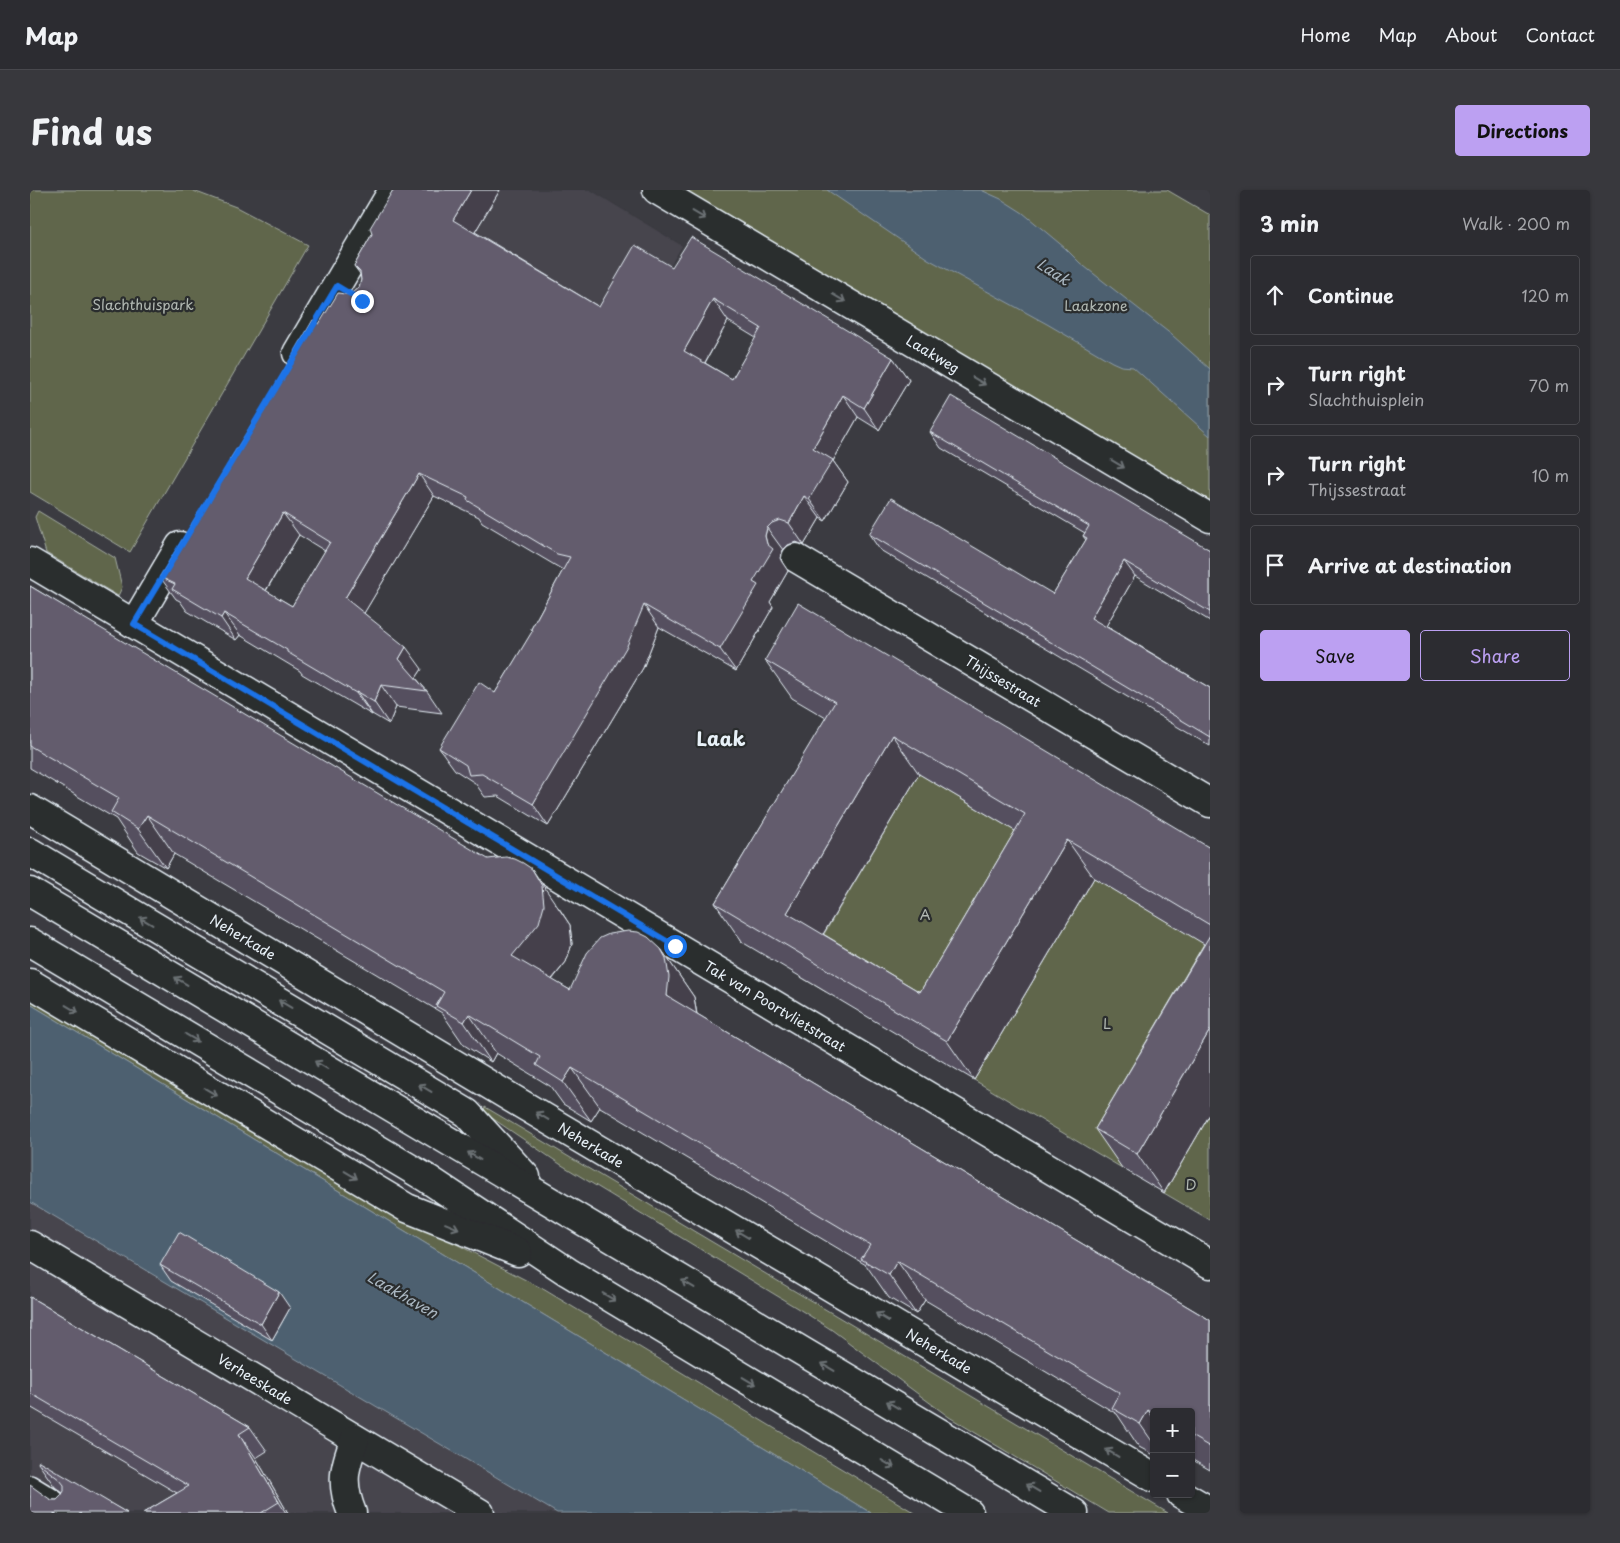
<!DOCTYPE html>
<html lang="en">
<head>
<meta charset="utf-8">
<style>
	body { margin:0; font-family:"Playpen Sans",sans-serif; background:#38383d; color:#f1f3f6 }
	.controls { position:absolute; right:15px; bottom:15px; display:grid; overflow:hidden; border-radius:5px; box-shadow:0 1px 4px #0004 }
	.controls button { width:45px; height:45px; display:grid; place-items:center; padding:0; border:0; border-bottom:1px solid #48484d; background:#2c2c31; color:#f1f3f6; font:25px sans-serif }
	.stop { position:absolute; width:15px; height:15px; margin:-11px; border:4px solid #1a73e8; border-radius:50%; background:#fff }
	.stop.end { background:#1a73e8; border-color:#fff; box-shadow:0 1px 5px #0008 }
	.list { margin:0; padding:0; list-style:none }
	h2 { display:flex; justify-content:space-between; align-items:center; height:65px; margin:0; padding:0 20px; font-size:21px }
	h2 small { font-size:16px; font-weight:400; color:#a6a7ab }
	.list li { display:grid; grid-template-columns:32px 1fr auto; gap:15px; align-items:center; box-sizing:border-box; height:80px; margin:0 10px 10px; padding:0 10px; border:1px solid #48484d; border-radius:5px }
	.list b { display:block; font-size:19px; white-space:nowrap }
	.list p { margin:0; font-size:16px; white-space:nowrap; color:#a6a7ab }
	.list em { font-size:16px; font-style:normal; color:#a6a7ab }
	.actions { display:flex; gap:10px; padding:15px 20px }
	.actions a { flex:1; padding:11px 0; border:1px solid #bca0f2; border-radius:5px; text-align:center; font-size:18px; color:#bca0f2 }
	.actions .main { background:#bca0f2; color:#111 }
	.icon { flex:none; width:28px; height:28px; fill:none; stroke:currentColor; stroke-width:2; stroke-linecap:round; stroke-linejoin:round }
	.map { position:relative; flex:none; width:1180px; height:1323px; overflow:hidden; border-radius:5px }
	header { display:flex; align-items:center; gap:30px; box-sizing:border-box; height:70px; padding:0 25px; background:#2c2c31; border-bottom:1px solid #48484d }
	header strong { font-size:24px }
	nav { display:flex; gap:28px; margin-inline-start:auto; font-size:18px }
	.intro { display:flex; align-items:center; justify-content:space-between; box-sizing:border-box; height:120px; padding:0 30px }
	h1 { margin:0; font-size:35px }
	.button { padding:12px 22px; border-radius:5px; background:#bca0f2; color:#111; font-size:18px; font-weight:700 }
	main { display:flex; gap:30px; padding:0 30px }
	aside { flex:1; background:#2c2c31; border-radius:5px; box-shadow:0 1px 4px #0004 }
	.map>svg:first-child { display:block }
	.built { fill:#47454e }
	.green { fill:#60664c; stroke:#a4aca2 }
	.water { fill:#4d606f; stroke:#8b9aa6 }
	.lines { fill:none; stroke-linecap:round; stroke-linejoin:round }
	.service-casing { stroke:#e8f1f8; stroke-width:22 }
	.pedestrian-casing { stroke:#e8f1f8; stroke-width:31 }
	.minor-casing { stroke:#e8f1f8; stroke-width:31 }
	.secondary-casing { stroke:#e8f1f8; stroke-width:31 }
	.service { stroke:#2a2d2e; stroke-width:19 }
	.pedestrian { stroke:#2a2d2e; stroke-width:28 }
	.minor { stroke:#2a2d2e; stroke-width:28 }
	.secondary { stroke:#2a2d2e; stroke-width:28 }
	.wall { fill:#554f5e; stroke:#e8f1f8; fill-rule:evenodd }
	.shaded-wall { fill:#45404c; stroke:#e8f1f8 }
	.building { fill:#635c6d; stroke:#e8f1f8; fill-rule:evenodd }
	.oneway { stroke:#6c7275 }
	.route { stroke:#1a73e8; stroke-width:6 }
	.labels { text-anchor:middle; dominant-baseline:central; stroke-width:4.5; stroke-linejoin:round; paint-order:stroke }
	.park-label { font-size:14px; fill:#b2b9b3; stroke:#2a2d2e }
	.street-label { font-size:14px; fill:#e8f1f8; stroke:#2a2d2e }
	.water-label { font-size:15px; font-style:italic; fill:#aab7c1; stroke:#2a2d2e }
	.district-label { font-size:19px; font-weight:bold; fill:#e8f1f8; stroke:#2a2d2e }
</style>
</head>
<body>
<header>
<strong>Map</strong>
<nav><a>Home</a><a>Map</a><a>About</a><a>Contact</a></nav>
</header>
<div class="intro"><h1>Find us</h1><a class="button">Directions</a></div>
<main>
<div class="map">
<svg width="1180" height="1323" viewBox="0 0 1180 1323">
	<rect width="100%" height="100%" fill="#3b3b41"/>
	<filter id="ink" filterUnits="userSpaceOnUse"><feTurbulence type="fractalNoise" baseFrequency=".02" numOctaves="2"/><feDisplacementMap in="SourceGraphic" scale="10" xChannelSelector="R" yChannelSelector="G"/><feConvolveMatrix kernelMatrix="1 2 1 2 8 2 1 2 1" color-interpolation-filters="sRGB"/></filter>
	<g filter="url(#ink)">
		<g class="built">
			<polygon points="391,0 560,0 652,56 570,193"/>
			<polygon points="0,944 607,1323 0,1323"/>
		</g>
		<g class="green">
			<polygon points="0,0 161,0 206,17 278,55 100,362 0,302"/>
			<polygon points="649,0 1137,0 1180,25 1180,316"/>
			<polygon points="8,321 85,368 92,397 88,406 16,363 5,327"/>
			<polygon points="889,584 1022,663 902,865 888,856 810,777 796,802 769,786"/>
			<polygon points="1064,688 1180,757 1092,978 944,890"/>
			<polygon points="0,802 382,1031 513,1099 885,1323 841,1323 0,814"/>
			<polygon points="455,917 1138,1323 1079,1323 919,1227 802,1140 777,1124 530,974 453,922"/>
			<polygon points="1180,924 1180,1030 1134,1003"/>
		</g>
		<g class="water">
			<polygon points="797,0 951,0 971,9 993,23 1035,58 1050,73 1142,145 1180,179 1180,246 1103,177 1091,176 1082,172 1017,134 898,69"/>
			<polygon points="0,814 841,1323 527,1323 0,1012"/>
		</g>
		<g class="lines">
			<defs>
				<polyline id="service" points="0,1295 23,1309 40,1323"/>
				<g id="pedestrian">
					<polyline points="267,163 363,0"/>
					<polyline points="766,368 1180,613"/>
					<polyline points="104,434 150,356"/>
				</g>
				<g id="minor">
					<polyline points="627,0 1180,328"/>
					<polyline points="0,372 1180,1074"/>
					<polyline points="0,619 483,909 1124,1288"/>
					<polyline points="0,1055 450,1323"/>
					<polyline points="1151,1304 1180,1321"/>
					<path d="M322,1323c-12,-30 -8,-45 3,-74"/>
				</g>
				<g id="secondary">
					<polyline points="0,662 437,923 496,987"/>
					<polyline points="0,702 1044,1323"/>
					<polyline points="0,752 398,989 538,1082 939,1323"/>
					<polyline points="0,793 377,1018 488,1062"/>
				</g>
			</defs>
			<use href="#service" class="service-casing"/>
			<use href="#pedestrian" class="pedestrian-casing"/>
			<use href="#minor" class="minor-casing"/>
			<use href="#secondary" class="secondary-casing"/>
			<use href="#service" class="service"/>
			<use href="#pedestrian" class="pedestrian"/>
			<use href="#minor" class="minor"/>
			<use href="#secondary" class="secondary"/>
		</g>
		<g class="wall">
			<path d="M363,0h107l-25,42 124,75 73,-40 221,91 16,22 -30,50 -21,-13 -25,44 15,21 -23,39 -5,-3 -16,27 -8,-3 -8,3 -5,5 -3,8 2,4 6,9 -18,31 3,5 -37,64 -77,-44 -16,41 -95,158 -50,-30 -13,1 -10,-14 -20,-13 -16,-22 56,-55 38,-62 -2,-2 32,-59 -81,-48 -3,-5 -45,-21 -70,117 58,56 -6,9 11,13 15,22 -46,-6 -7,17 -17,-10v1l-70,-41 -2,-3 -60,-36 -4,5 -49,-29 -7,-10 -4,-2 -16,-22 71,-115 -1,-2 89,-136 26,-30 7,-1 7,-6 2,-7 -1,-6 -6,-8 18,-32zM698,131l28,17 -24,41 -27,-16zM269,345l26,16 -33,55 -26,-15z"/>
			<polygon points="900,242 1180,360 1180,431 1105,386 1076,436 1180,498 1180,556 850,360 839,344 1023,404 1056,350 1053,346 1055,343 911,258"/>
			<polygon points="0,396 529,718 540,735 542,754 536,772 522,790 540,800 631,759 664,807 667,824 1180,1130 1180,1280 1161,1269 1161,1222 1124,1222 1124,1265 1109,1257 1087,1224 895,1110 886,1124 859,1108 836,1075 570,917 561,931 533,914 520,896 466,863 461,872 434,855 412,823 144,664 136,678 108,662 86,629 0,578"/>
			<path d="M735,470l445,188v266l-46,79 -42,-25 -27,-39 109,-185 -110,-66 -120,202 -232,-138 -27,-39 111,-185 -34,-20zM889,584l96,57 -95,161 -97,-58z"/>
			<polygon points="130,1075 260,1118 242,1150 141,1091"/>
			<polygon points="0,1107 220,1237 237,1261 226,1268 258,1323 113,1323 147,1303 0,1217"/>
			<polygon points="8,1273 97,1323 21,1310 27,1310 31,1306 33,1303 25,1297"/>
		</g>
		<g class="shaded-wall">
			<polygon points="441,0 470,0 439,52 423,30"/>
			<polygon points="683,109 698,131 669,183 654,161"/>
			<polygon points="863,168 879,190 849,240 834,218"/>
			<polygon points="813,205 828,227 803,271 818,292 795,331 779,309 783,258"/>
			<polygon points="389,284 404,306 330,430 315,408"/>
			<polygon points="774,306 790,328 774,355 759,333"/>
			<polygon points="253,323 269,345 230,410 215,388"/>
			<polygon points="737,338 753,360 750,368 752,372 758,381 740,412 743,417 706,481 690,459 723,392 737,354 735,346"/>
			<polygon points="1094,371 1105,386 1072,443 1061,428"/>
			<polygon points="614,415 629,437 613,478 518,636 503,614"/>
			<polygon points="194,423 210,445 206,450 191,428"/>
			<polygon points="376,457 392,479 384,491 369,469"/>
			<polygon points="351,495 366,517 359,534 344,512"/>
			<polygon points="327,502 342,524 342,525 326,503"/>
			<polygon points="862,545 889,584 783,761 757,723"/>
			<polygon points="117,625 144,664 136,678 108,639"/>
			<polygon points="1037,650 1064,688 944,890 917,851"/>
			<polygon points="502,679 540,735 542,754 536,772 509,805 482,766"/>
			<polygon points="631,759 664,807 667,826 637,806"/>
			<polygon points="439,824 466,863 461,872 434,832"/>
			<polygon points="1180,840 1180,924 1134,1003 1107,964"/>
			<polygon points="542,878 570,917 561,931 533,892"/>
			<polygon points="867,1071 895,1110 886,1124 859,1085"/>
			<polygon points="249,1102 260,1118 242,1150 231,1134"/>
			<polygon points="1118,1220 1124,1229 1124,1254 1110,1234"/>
			<polygon points="209,1244 226,1268 258,1323 256,1323 249,1312"/>
		</g>
		<g class="building">
			<path d="M363,0h78l-18,30 146,87 36,-62 37,22 19,-30 202,121 -29,50 -21,-13 -30,53 20,12 -24,39 -5,-3 -15,27 -9,-3 -8,3 -5,5 -2,8 2,8 6,5 -20,33 5,3 -38,64 -76,-44 -17,41 -94,158 -51,-30 -13,1 -3,-10 -27,-17 40,-66 16,11 38,-63 -2,-1 39,-72 -13,-3 -90,-54 1,-3 -49,-23 -74,124 61,49 -7,12 28,32 -46,-6 -7,17 -17,-10 -1,1 -69,-41v-2l-63,-37 -3,5 -49,-29 3,-5 -15,-7 71,-116 -1,-1 37,-58 46,-82 6,4 19,-31 7,1 7,-1 7,-6 2,-7 -1,-8 -6,-6 18,-32 -2,-6zM683,109l48,29 -29,51 -48,-28zM253,323l47,29 -38,64 -47,-28z"/>
			<polygon points="921,206 1180,360 1180,422 1094,371 1061,428 1180,498 1180,547 839,344 861,308 1023,404 1057,348 1053,346 1059,336 900,242"/>
			<polygon points="0,396 458,669 476,667 485,669 493,673 502,679 512,696 514,715 509,733 482,766 540,800 557,763 570,748 579,744 598,741 608,742 618,747 631,759 636,768 639,787 637,806 1180,1130 1180,1257 1161,1246 1161,1222 1124,1222 1124,1224 1118,1220 1110,1234 1082,1218 1090,1203 867,1071 859,1085 831,1069 840,1055 542,878 533,892 506,875 510,867 439,824 434,832 406,816 414,802 117,625 108,639 81,622 89,608 0,556"/>
			<path d="M768,413l412,245v77l-143,-85 -120,201 -232,-138 120,-201 -70,-42zM862,545l133,79 -105,178 -133,-79z"/>
			<polygon points="1180,745 1180,840 1107,964 1065,939"/>
			<polygon points="149,1042 249,1102 231,1134 130,1075"/>
			<polygon points="0,1107 220,1237 209,1244 249,1312 231,1323 113,1323 159,1296 0,1203"/>
			<polygon points="9,1271 97,1323 0,1323 0,1295 21,1310 27,1310 31,1306 34,1301 34,1295 30,1290 8,1273"/>
		</g>
		<defs><path id="oneway-shaft" d="M-6 0H5M1.5-3L5.5 0L1.5 3" fill="none" stroke-width="1.6" stroke-linecap="round" stroke-linejoin="round" transform="scale(1.25)"/></defs>
		<g class="oneway">
			<use href="#oneway-shaft" transform="translate(669 25) rotate(31)"/>
			<use href="#oneway-shaft" transform="translate(809 108) rotate(31)"/>
			<use href="#oneway-shaft" transform="translate(949 191) rotate(31)"/>
			<use href="#oneway-shaft" transform="translate(1088 274) rotate(31)"/>
			<use href="#oneway-shaft" transform="translate(116 731) rotate(-149)"/>
			<use href="#oneway-shaft" transform="translate(151 791) rotate(-149)"/>
			<use href="#oneway-shaft" transform="translate(255 814) rotate(-149)"/>
			<use href="#oneway-shaft" transform="translate(42 819) rotate(31)"/>
			<use href="#oneway-shaft" transform="translate(162 848) rotate(31)"/>
			<use href="#oneway-shaft" transform="translate(291 875) rotate(-149)"/>
			<use href="#oneway-shaft" transform="translate(395 898) rotate(-149)"/>
			<use href="#oneway-shaft" transform="translate(181 902) rotate(31)"/>
			<use href="#oneway-shaft" transform="translate(512 926) rotate(-149)"/>
			<use href="#oneway-shaft" transform="translate(444 966) rotate(-149)"/>
			<use href="#oneway-shaft" transform="translate(321 985) rotate(31)"/>
			<use href="#oneway-shaft" transform="translate(422 1036) rotate(22)"/>
			<use href="#oneway-shaft" transform="translate(712 1044) rotate(-149)"/>
			<use href="#oneway-shaft" transform="translate(658 1094) rotate(-149)"/>
			<use href="#oneway-shaft" transform="translate(579 1107) rotate(31)"/>
			<use href="#oneway-shaft" transform="translate(852 1127) rotate(-149)"/>
			<use href="#oneway-shaft" transform="translate(798 1177) rotate(-149)"/>
			<use href="#oneway-shaft" transform="translate(719 1191) rotate(31)"/>
			<use href="#oneway-shaft" transform="translate(863 1215) rotate(-149)"/>
			<use href="#oneway-shaft" transform="translate(1082 1263) rotate(-149)"/>
			<use href="#oneway-shaft" transform="translate(858 1274) rotate(31)"/>
			<use href="#oneway-shaft" transform="translate(1003 1298) rotate(-149)"/>
		</g>
	</g>
	<g class="lines" filter="url(#ink)">
		<polyline class="route" points="332,111 307,96 104,434 645,756"/>
	</g>
	<g class="labels">
		<g class="park-label">
			<text x="113" y="114">Slachthuispark</text>
			<text x="1066" y="115">Laakzone</text>
			<text x="895" y="724">A</text>
			<text x="1077" y="833">L</text>
			<text x="1161" y="994">D</text>
		</g>
		<g class="street-label">
			<text transform="translate(903 164) rotate(31)">Laakweg</text>
			<text transform="translate(973 491) rotate(31)">Thijssestraat</text>
			<text transform="translate(213 747) rotate(31)">Neherkade</text>
			<text transform="translate(745 816) rotate(31)">Tak van Poortvlietstraat</text>
			<text transform="translate(561 955) rotate(31)">Neherkade</text>
			<text transform="translate(909 1161) rotate(31)">Neherkade</text>
			<text transform="translate(225 1189) rotate(31)">Verheeskade</text>
		</g>
		<g class="water-label">
			<text transform="translate(1024 81) rotate(33)">Laak</text>
			<text transform="translate(373 1104) rotate(30)">Laakhaven</text>
		</g>
		<g class="district-label">
			<text x="691" y="548">Laak</text>
		</g>
	</g>
</svg>
<div class="controls">
<button>+</button>
<button>−</button>
</div>
<div class="stop" style="left:645px;top:756px"></div>
<div class="stop end" style="left:332px;top:111px"></div>
</div>
<aside>
<h2>3 min<small>Walk · 200 m</small></h2>
<ul class="list">
<li><svg class="icon" aria-label="ahead" viewBox="0 0 24 24"><path d="M12 20V5M6 11l6-6 6 6"/></svg><div><b>Continue</b></div><em>120 m</em></li>
<li><svg class="icon" aria-label="right" viewBox="0 0 24 24"><path d="M7 20v-9h11M14 6l5 5-5 5"/></svg><div><b>Turn right</b><p>Slachthuisplein</p></div><em>70 m</em></li>
<li><svg class="icon" aria-label="right" viewBox="0 0 24 24"><path d="M7 20v-9h11M14 6l5 5-5 5"/></svg><div><b>Turn right</b><p>Thijssestraat</p></div><em>10 m</em></li>
<li><svg class="icon" aria-label="arrive" viewBox="0 0 24 24"><path d="M6 21V4h12l-3 4 3 4H6"/></svg><div><b>Arrive at destination</b></div></li>
</ul>
<div class="actions"><a class="main">Save</a><a>Share</a></div>
</aside>
</main>
</body>
</html>
